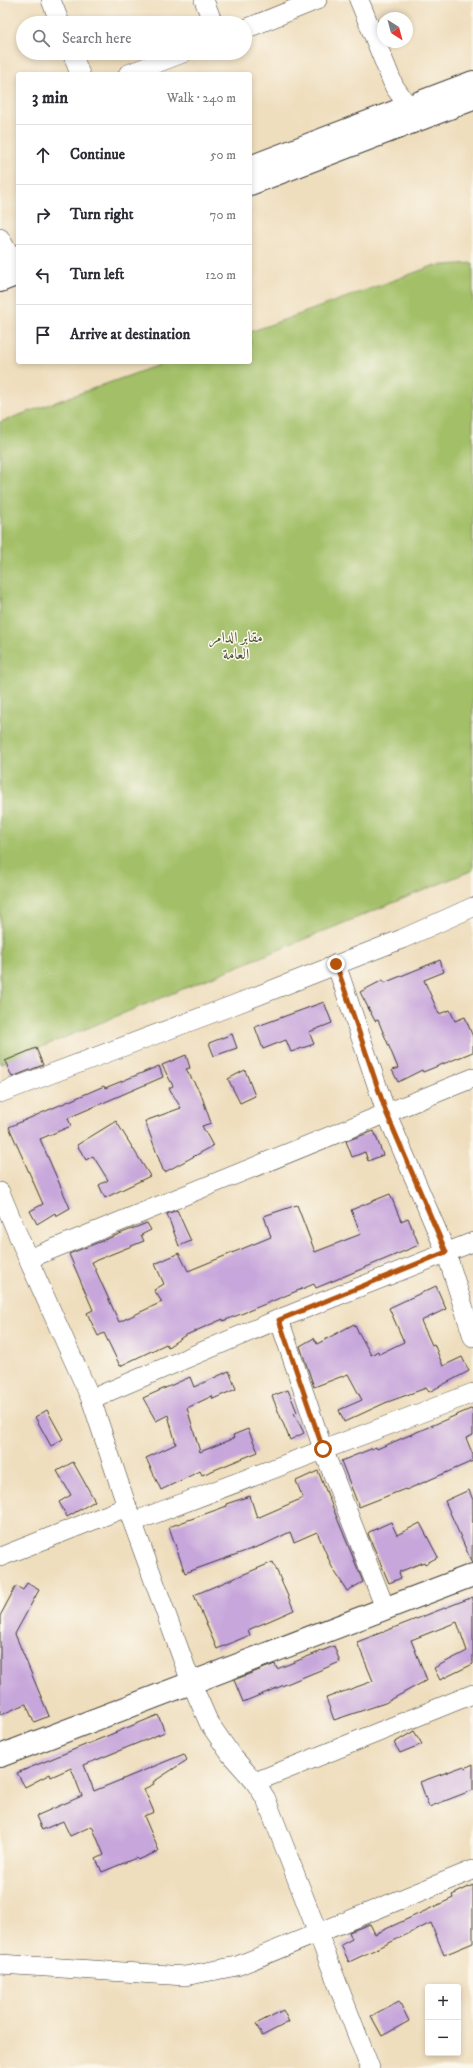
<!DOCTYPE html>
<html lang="en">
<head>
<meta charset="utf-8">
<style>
	body { margin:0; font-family:"IM FELL DW Pica",Amiri,serif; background:#f7f7f7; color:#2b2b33 }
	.controls { position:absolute; right:12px; bottom:12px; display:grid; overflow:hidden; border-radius:4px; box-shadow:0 2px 6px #0003 }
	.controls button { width:36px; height:36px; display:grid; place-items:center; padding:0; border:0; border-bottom:1px solid #e1e1e2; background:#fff; color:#2b2b33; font:20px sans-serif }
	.compass { position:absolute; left:377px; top:12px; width:36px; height:36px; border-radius:50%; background:#fff; box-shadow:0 2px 6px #0003; rotate:144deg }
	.stop { position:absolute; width:12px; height:12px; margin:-9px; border:3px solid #b45309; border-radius:50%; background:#fff }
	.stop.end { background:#b45309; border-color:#fff; box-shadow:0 1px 4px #0008 }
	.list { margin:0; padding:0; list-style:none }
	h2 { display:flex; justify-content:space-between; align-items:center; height:52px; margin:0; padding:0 16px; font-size:17px }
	h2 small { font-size:13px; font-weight:400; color:#7c7c81 }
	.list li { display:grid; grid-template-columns:26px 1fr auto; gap:12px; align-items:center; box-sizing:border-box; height:60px; padding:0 16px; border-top:1px solid #e1e1e2 }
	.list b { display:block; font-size:15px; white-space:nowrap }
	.list em { font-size:13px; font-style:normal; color:#7c7c81 }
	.icon { flex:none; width:22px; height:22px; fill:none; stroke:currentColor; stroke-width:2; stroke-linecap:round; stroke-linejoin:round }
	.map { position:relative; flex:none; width:473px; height:2068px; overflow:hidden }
	.search { position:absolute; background:#fff; box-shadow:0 2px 6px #0003; left:16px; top:16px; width:236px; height:44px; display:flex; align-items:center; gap:10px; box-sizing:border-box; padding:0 14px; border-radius:22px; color:#7c7c81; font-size:15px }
	.panel { position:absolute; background:#fff; box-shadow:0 2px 6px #0003; left:16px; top:72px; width:236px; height:292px; border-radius:4px }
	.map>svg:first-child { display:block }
	.green { fill:#a3c068; stroke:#606e42 }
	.building { fill:#c7a6db }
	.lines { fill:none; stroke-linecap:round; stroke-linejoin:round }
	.minor-casing { stroke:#3c3934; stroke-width:20 }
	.tertiary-casing { stroke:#3c3934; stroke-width:24 }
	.primary-casing { stroke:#3c3934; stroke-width:24 }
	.minor { stroke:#fff; stroke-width:19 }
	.tertiary { stroke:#fff; stroke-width:22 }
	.primary { stroke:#fff; stroke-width:22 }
	.route { stroke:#b45309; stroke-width:5 }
	.labels { text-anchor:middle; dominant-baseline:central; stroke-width:3; stroke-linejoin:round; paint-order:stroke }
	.park-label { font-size:15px; fill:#4b5537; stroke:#fbf7ec }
</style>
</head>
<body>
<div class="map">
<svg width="473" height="2068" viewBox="0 0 473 2068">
	<rect width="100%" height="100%" fill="#fbf7ec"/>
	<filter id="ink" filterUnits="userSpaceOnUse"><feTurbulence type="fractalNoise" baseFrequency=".025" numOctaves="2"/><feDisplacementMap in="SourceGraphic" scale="8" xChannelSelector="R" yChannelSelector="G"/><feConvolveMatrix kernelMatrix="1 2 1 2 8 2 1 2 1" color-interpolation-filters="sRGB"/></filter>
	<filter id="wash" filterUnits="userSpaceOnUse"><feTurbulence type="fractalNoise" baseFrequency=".012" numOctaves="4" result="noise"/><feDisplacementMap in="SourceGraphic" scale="16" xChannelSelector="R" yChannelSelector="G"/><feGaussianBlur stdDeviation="0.9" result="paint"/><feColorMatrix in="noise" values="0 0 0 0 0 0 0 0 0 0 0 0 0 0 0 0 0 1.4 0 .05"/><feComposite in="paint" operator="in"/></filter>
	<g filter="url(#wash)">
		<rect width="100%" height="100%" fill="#efdebe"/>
		<polygon class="green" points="473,263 473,870 0,1064 0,422 167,362 250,362 250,332 433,266"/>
		<g id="blocks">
			<g class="building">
				<polygon points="440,960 444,972 424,980 439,1014 450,1010 455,1021 465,1017 473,1037 473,1052 423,1072 422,1070 398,1082 392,1070 398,1068 378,1020 375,1021 360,992 383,980 384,983"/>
				<polygon points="324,1002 332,1023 309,1032 314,1044 291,1052 286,1040 263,1049 255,1027"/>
				<polygon points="232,1034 237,1048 214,1056 209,1043"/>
				<polygon points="36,1048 43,1065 12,1077 5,1061"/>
				<polygon points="186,1055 190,1068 186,1069 201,1094 211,1123 202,1126 213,1146 165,1172 163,1170 145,1121 181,1108 169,1088 173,1086 162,1065"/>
				<polygon points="159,1066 163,1077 68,1118 71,1126 40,1139 70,1208 56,1216 55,1213 37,1224 30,1211 43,1204 9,1127 104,1086 105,1088"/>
				<polygon points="245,1070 255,1096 240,1103 228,1079"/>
				<polygon points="116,1121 150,1176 105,1198 99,1185 108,1180 93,1156 86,1160 77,1145"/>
				<polygon points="374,1131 383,1155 368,1161 365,1152 352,1157 346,1141"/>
				<polygon points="390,1194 401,1221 408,1218 419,1245 316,1288 314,1284 241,1314 223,1321 223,1319 184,1336 168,1347 166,1344 120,1366 104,1333 98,1336 87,1313 93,1310 69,1254 147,1223 151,1230 141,1235 144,1241 92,1262 119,1322 162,1302 154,1290 164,1284 155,1264 179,1253 188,1271 271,1237 264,1216 297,1205 315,1252 361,1234 351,1210"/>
				<polygon points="177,1210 191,1241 179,1246 167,1214"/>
				<polygon points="436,1286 446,1309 421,1321 432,1345 434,1344 443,1366 462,1357 469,1371 429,1392 426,1388 385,1403 344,1422 339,1410 362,1400 348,1374 314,1387 300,1346 314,1338 317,1344 354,1324 371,1355 378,1351 379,1354 404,1342 389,1308"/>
				<polygon points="229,1371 236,1389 213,1399 212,1396 187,1408 200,1452 234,1438 233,1435 248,1429 258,1452 202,1475 200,1471 161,1490 146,1458 176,1444 168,1415 156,1421 143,1398 190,1377 194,1387"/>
				<polygon points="288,1390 297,1412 294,1413 304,1433 290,1440 272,1396"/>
				<polygon points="473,1408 473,1435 466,1438 473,1455 473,1461 406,1490 405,1489 359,1507 341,1461 376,1447 377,1449"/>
				<polygon points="47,1410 63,1439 51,1446 35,1417"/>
				<polygon points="73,1462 95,1501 67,1517 59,1502 71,1495 57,1471"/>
				<polygon points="318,1471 363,1582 347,1591 332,1567 317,1532 294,1542 290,1532 265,1544 185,1573 169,1527 227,1506 226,1504 250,1496 257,1518 303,1498 296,1481"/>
				<polygon points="469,1490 473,1500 472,1563 445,1501"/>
				<polygon points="391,1522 397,1535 420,1523 438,1557 425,1564 424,1562 399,1572 401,1578 389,1583 368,1534 369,1532"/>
				<polygon points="273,1562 294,1610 248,1630 250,1635 217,1649 194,1595"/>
				<polygon points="27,1583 39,1590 15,1634 49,1716 34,1722 26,1704 0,1715 0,1616 16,1586 23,1590"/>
				<polygon points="473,1597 473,1664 440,1680 434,1668 467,1651 457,1622 411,1640 427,1680 385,1703 334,1720 326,1698 373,1681 357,1642"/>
				<polygon points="334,1646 340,1662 243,1702 234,1680 275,1664 277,1669"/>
				<polygon points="158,1715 165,1732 84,1765 94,1791 184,1754 187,1760 153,1782 154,1784 144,1789 154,1812 144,1816 159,1851 138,1860 136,1858 102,1872 96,1859 104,1855 92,1826 70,1836 63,1821 42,1830 36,1816 82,1796 71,1768 51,1777 50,1774 25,1787 17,1773"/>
				<polygon points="414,1731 422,1744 400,1753 394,1743"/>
				<polygon points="473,1764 473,1790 429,1807 420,1782 464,1766 465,1768"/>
				<polygon points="473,1885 473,1943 444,1955 431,1923 349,1962 341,1945 352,1939 349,1932 370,1924 375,1934 453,1898 452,1895"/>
				<polygon points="399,2001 409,2021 382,2036 371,2016"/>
				<polygon points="283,2010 289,2022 262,2036 256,2024"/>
			</g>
		</g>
	</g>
	<g filter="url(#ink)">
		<use href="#blocks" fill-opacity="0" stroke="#3c3934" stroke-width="1"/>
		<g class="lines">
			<defs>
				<g id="minor">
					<polyline points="51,0 60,23"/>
					<polyline points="204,0 213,23"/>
					<polyline points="359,0 394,86 408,106"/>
					<polyline points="245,29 317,0"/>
					<polyline points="72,53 80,74"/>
					<polyline points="128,74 183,53"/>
					<polyline points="0,238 11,258"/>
					<polyline points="336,964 386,1112 446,1252 473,1337"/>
					<polyline points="0,1093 231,1006 402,939 473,907"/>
					<polyline points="0,1192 28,1259 91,1399 127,1507 191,1682 209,1723 231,1755 255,1782 266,1799 370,2068"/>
					<polyline points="28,1259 473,1078"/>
					<polyline points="279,1319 323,1449 385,1608"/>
					<polyline points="91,1399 279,1319 473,1242"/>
					<polyline points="133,1522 473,1393"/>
					<polyline points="0,1557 127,1507"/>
					<polyline points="255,1782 473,1694"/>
					<polyline points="0,1964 185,1976 237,1966 473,1870"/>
				</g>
				<polyline id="tertiary" points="0,1756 473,1575"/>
				<g id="primary">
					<polyline points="250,167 473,82"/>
					<polyline points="250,184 473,99"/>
					<polyline points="0,262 18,256"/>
					<polyline points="0,281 18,274"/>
				</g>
			</defs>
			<use href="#minor" class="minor-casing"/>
			<use href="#tertiary" class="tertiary-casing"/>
			<use href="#primary" class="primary-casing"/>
			<use href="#minor" class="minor"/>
			<use href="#tertiary" class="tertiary"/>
			<use href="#primary" class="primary"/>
		</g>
	</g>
	<g class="lines" filter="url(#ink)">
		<polyline class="route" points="323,1449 279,1320 446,1252 386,1112 336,964"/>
	</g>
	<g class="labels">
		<g class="park-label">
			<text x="236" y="637">مقابر الدامر<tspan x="236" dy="17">العامة</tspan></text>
		</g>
	</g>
</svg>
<div class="controls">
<button>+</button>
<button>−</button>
</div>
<svg class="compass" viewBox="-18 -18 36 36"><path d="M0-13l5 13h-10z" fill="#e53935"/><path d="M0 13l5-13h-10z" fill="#7c7c81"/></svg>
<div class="stop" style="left:323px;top:1449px"></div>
<div class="stop end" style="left:336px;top:964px"></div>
<div class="search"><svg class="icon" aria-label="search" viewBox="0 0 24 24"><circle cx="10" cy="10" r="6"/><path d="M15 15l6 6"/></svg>Search here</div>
<section class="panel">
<h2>3 min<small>Walk · 240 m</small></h2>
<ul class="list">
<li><svg class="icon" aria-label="ahead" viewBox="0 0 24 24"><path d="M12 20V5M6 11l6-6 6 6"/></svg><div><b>Continue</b></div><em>50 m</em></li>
<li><svg class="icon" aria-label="right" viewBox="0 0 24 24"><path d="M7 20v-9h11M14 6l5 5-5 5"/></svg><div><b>Turn right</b></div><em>70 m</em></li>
<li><svg class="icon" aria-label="left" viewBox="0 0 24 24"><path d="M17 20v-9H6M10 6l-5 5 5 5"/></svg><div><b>Turn left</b></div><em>120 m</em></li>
<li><svg class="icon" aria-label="arrive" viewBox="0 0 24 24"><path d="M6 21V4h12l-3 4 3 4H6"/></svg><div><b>Arrive at destination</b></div></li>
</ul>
</section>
</div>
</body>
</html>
